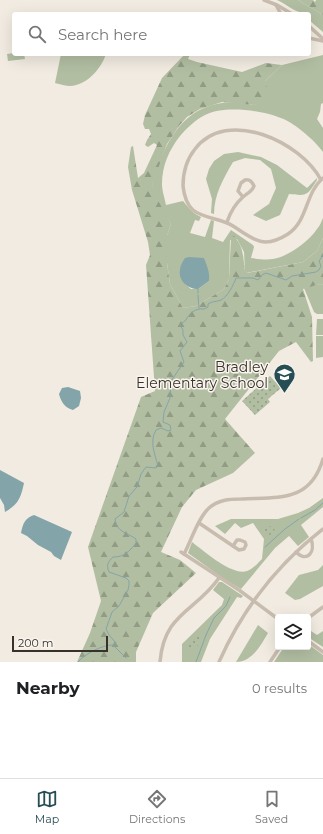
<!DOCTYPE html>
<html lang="en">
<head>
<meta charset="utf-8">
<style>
	body { margin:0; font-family:Montserrat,sans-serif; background:#f2f2f2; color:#202124 }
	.controls { position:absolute; right:12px; bottom:12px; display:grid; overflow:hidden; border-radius:4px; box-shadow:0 4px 16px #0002 }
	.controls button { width:36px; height:36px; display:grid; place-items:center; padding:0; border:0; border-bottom:1px solid #e0e0e0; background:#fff; color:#202124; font:20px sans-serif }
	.scale { position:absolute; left:12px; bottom:10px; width:96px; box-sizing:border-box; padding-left:4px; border:2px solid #37302b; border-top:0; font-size:11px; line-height:14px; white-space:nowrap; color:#37302b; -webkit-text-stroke:3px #f9f4ed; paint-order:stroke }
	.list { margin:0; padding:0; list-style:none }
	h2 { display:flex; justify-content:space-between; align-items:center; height:52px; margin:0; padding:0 16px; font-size:17px }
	h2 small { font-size:13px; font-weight:400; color:#757577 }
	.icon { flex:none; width:22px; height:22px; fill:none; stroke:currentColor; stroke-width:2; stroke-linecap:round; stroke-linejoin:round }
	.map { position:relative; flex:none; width:323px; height:662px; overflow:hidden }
	.search { position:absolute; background:#fff; box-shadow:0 4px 16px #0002; left:12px; right:12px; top:12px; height:44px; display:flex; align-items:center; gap:10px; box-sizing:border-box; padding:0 14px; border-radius:4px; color:#757577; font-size:15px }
	.sheet { height:116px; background:#fff }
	nav { display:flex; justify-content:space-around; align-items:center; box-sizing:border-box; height:56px; border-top:1px solid #e0e0e0; background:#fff; font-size:11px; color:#757577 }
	nav a { display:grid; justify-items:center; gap:2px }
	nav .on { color:#264d54 }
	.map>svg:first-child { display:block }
	.grass { fill:#b2bea2; fill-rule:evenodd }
	.forest { fill:url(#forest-firs) }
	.park { fill:url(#park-dots) }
	.water { fill:#83a5aa }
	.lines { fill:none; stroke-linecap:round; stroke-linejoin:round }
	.stream { stroke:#83a5aa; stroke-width:1 }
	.minor { stroke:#c8bcae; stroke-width:3.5 }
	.labels { text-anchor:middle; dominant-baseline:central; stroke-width:3; stroke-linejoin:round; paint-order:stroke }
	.poi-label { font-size:14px; fill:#37302b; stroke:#f9f4ed; text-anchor:end }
</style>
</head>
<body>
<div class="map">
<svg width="323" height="662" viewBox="0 0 323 662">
	<defs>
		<pattern id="forest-firs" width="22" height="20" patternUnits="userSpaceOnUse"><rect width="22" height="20" fill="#b2bea2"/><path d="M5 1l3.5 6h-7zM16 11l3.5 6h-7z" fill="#929b84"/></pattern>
		<pattern id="park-dots" width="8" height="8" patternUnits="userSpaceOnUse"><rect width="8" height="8" fill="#b2bea2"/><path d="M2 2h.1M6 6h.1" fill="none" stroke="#929b84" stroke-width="1.8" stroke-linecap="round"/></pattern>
	</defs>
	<rect width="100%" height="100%" fill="#f1ebe1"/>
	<g class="grass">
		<path d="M277,0h21l25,15v17l-14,-12v-6c-12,0 -21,-9 -32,-14z"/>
		<polygon points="14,53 24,54 25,59 8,61 7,54"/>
		<path d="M61,54h45c-5,15 -19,31 -36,32 -4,0 -10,-2 -15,-3z"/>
		<path d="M323,55v48l-2,1 -1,8 -3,7 6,9v24c-8,-11 -20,-21 -32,-29 -19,-12 -65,-19 -86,-8 -10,5 -18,13 -25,21 -11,14 -18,30 -18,48 0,7 3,15 4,21l17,-4c6,7 8,11 18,16l-2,4 -4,-1 -5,13 15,4 6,-17 3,1 -2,17 11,4 8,-12 22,15 1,2 -3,11c8,1 15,2 22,1 15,-2 36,-18 44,-30 3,-3 4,-7 6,-11v20l-6,13 -14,11 -57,11 -1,-2 -1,-19 -7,-13 -7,1 -1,39 -5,10 -28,17 -13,2 -13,-24 -3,-21v-27l4,-12c-7,-11 -17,-25 -19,-38 0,-8 8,-24 11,-32 11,-26 29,-47 59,-51 10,-2 22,1 33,2l2,-2 8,-22 17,-16zM209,275v6l-11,8h-7l-6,-5z"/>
		<path d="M238,152l23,5 16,8 30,23 10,-10v2c-10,16 -10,16 -28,14l-9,21 -14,6 -13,-6 16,-11 7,-16 -5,-19 -11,-9 -15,-2 -12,4c-10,17 -19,33 -19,52l-3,-1 1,-14 -6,-20 3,-10 5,-8 10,-7z"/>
		<polygon points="320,284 323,285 323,314 317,314 314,312 304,288"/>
		<polygon points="317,319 323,319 323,335 316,335"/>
		<polygon points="316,336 323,336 323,357 316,358"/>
		<path d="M323,498v9l-22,18 8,12 -11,9 -9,-10 -14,12 -34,41 -17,-10 -36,-26 4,-11c12,9 40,34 55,29 6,-2 11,-8 15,-12l2,-20 -11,-16 -12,5 -6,-5 -10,11 -10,-8 16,-7h47l20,-6 11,-5z"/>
		<polygon points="323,565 323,586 300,599 295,600 285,593 299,575 318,570"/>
		<polygon points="219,582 222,582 243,596 241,598 237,597 210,639 201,662 182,662 182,644 222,605 224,599 213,590"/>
		<path d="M258,625l10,8c-7,12 -16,29 -32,29z"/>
		<polygon points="308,629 317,635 323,631 323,647 308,637"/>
		<polygon points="308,644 323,655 323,662 274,662 284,647 308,647"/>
	</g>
	<g class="forest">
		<polygon points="298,0 313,0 315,2 316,0 323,0 323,15"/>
		<path d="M185,54h5l-2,5 9,3 45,10 24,-9 16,2 -17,16 4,15 -14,9 -33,-3 -22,7 -13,8 -8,9 -12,18 -15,41 3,10 16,29 -4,12v27l3,21 13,24 13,-2 28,-17 5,-10 2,-42 3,-1c10,11 9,22 11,35l2,2 56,-11 14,-11 6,-13v47l-3,-1 -17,5 9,28 1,44 -2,1 -15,-20 -17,9 -54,68 30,34 -22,20 -37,17 -14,17 -21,45 19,8 16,13 -43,40 -17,39v10h-59l13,-29 11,-32 -13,-54 53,-150 14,-6 -9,-126 4,-10 -2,-13 -16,-52 -4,-23 3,-20 2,-1 5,32 6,-5 13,-28 -3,-2 -6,4 -3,-2 2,-5 4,-6 -2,-5h-4l-2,-5 2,-9 17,-37z"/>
	</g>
	<g class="park">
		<polygon points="270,376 281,388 268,399 270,402 255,415 242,401"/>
		<polygon points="267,526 275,527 276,528 271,534 267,537 262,532 261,529"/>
		<path d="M196,634l5,3c-1,5 -3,9 -6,12l-6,-1 -1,-3z"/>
	</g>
	<g class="water">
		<path d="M189,257l15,1c3,8 6,14 5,23l-11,8c-10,0 -20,-8 -18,-19 0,-4 3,-9 5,-12z"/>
		<path d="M68,387l12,4 1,7 -2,8 -6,4c-8,-2 -12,-8 -14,-16l3,-6z"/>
		<path d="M0,470l24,13c-3,14 -5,21 -19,29l-1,-7 -4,-7z"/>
		<path d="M34,515l38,17 -11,28 -7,-4 -3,-4 -13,-7 -11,-9 -6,-3c2,-10 4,-15 13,-18z"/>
	</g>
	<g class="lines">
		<g class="stream">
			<polyline points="198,289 198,293"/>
			<polyline points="198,295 199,308"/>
			<polyline points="301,518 315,510 323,503"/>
			<polyline points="265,547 285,529 299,519"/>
			<polyline points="206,635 214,618 226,606 230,597"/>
			<polyline points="114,646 126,658"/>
			<path d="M78,662c6,-8 26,-18 36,-17l2,-2 -7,-8 -3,-6 6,-17 7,-6 9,-16 1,-5v-4l-3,-3 -17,-6c-3,-7 -1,-10 4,-15 11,0 16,-5 23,-14v-4c-8,-6 -20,-7 -21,-20l9,-7 5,-16 8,-9 4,-13 5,-7 10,1 2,-2c-3,-12 -9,-24 -2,-36l5,-2 7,3 3,-1 -1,-5 -7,-3 1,-10 6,-14 1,-17 13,-19 -4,-11 7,-9 -4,-7v-5l-3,-5 6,-5c3,-7 10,-12 18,-11l4,-2v-3c4,-3 8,-2 13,-4 7,-4 12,-14 15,-22h17l5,2 4,-5 4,-2 20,7 6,-4 24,-4 3,-2 2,-4 -2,-5 4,-6"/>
			<polyline points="196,662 206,635"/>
		</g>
		<g class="minor">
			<polyline points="264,0 277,5 292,14"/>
			<polyline points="276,5 281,14"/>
			<polyline points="309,26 323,39"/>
			<polyline points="309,38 323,41"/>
			<path d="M321,180c-20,-38 -94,-73 -126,-31 -8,10 -12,24 -12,37 1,9 3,18 10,24 11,9 28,8 40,16 20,13 30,24 55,8 20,-13 17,-41 35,-56"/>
			<path d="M227,222c3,-9 8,-18 16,-25 4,-4 9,-5 11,-11 -2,-4 -4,-7 -9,-6l-4,3 -3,8 5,6"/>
			<polyline points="199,523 233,546"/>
			<polygon points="237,540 240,540 245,542 246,545 244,549 239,550 233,546"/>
			<polyline points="181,552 239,590 278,619"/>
			<path d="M296,552c11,11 20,0 15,-13"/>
			<path d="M184,554c7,-13 14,-36 25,-46 9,-8 20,-9 32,-9 37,-2 69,4 82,-40"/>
			<polyline points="308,618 323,607"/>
			<polyline points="308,641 323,652"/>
			<path d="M160,662c4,-49 35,-50 59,-84"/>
			<path d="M219,662c23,-52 59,-98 104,-133"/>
			<polyline points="270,662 280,647"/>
		</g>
	</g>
	<defs>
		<symbol id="school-pin" viewBox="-11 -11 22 30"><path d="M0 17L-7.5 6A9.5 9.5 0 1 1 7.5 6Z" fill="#264d54" stroke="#f9f4ed"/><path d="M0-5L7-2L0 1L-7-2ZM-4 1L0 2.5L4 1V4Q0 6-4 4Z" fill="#fff"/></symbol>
	</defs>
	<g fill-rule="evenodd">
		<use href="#school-pin" x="272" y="362" width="25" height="34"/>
	</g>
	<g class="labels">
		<g class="poi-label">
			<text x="268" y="367">Bradley<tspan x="268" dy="16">Elementary School</tspan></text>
		</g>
	</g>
</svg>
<div class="controls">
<button><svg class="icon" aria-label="layers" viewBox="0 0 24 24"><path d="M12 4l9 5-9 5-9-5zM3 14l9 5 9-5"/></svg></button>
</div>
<div class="scale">200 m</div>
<div class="search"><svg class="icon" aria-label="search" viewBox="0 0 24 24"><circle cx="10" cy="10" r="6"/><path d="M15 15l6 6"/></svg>Search here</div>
</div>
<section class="sheet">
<h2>Nearby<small>0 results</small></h2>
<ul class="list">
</ul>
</section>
<nav>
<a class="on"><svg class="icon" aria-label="map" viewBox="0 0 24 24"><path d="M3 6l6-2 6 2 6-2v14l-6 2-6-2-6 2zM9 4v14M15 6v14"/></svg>Map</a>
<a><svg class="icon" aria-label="directions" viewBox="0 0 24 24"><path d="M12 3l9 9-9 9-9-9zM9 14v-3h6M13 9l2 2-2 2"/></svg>Directions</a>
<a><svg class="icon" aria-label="saved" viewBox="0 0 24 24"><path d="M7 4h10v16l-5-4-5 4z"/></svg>Saved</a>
</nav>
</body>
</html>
